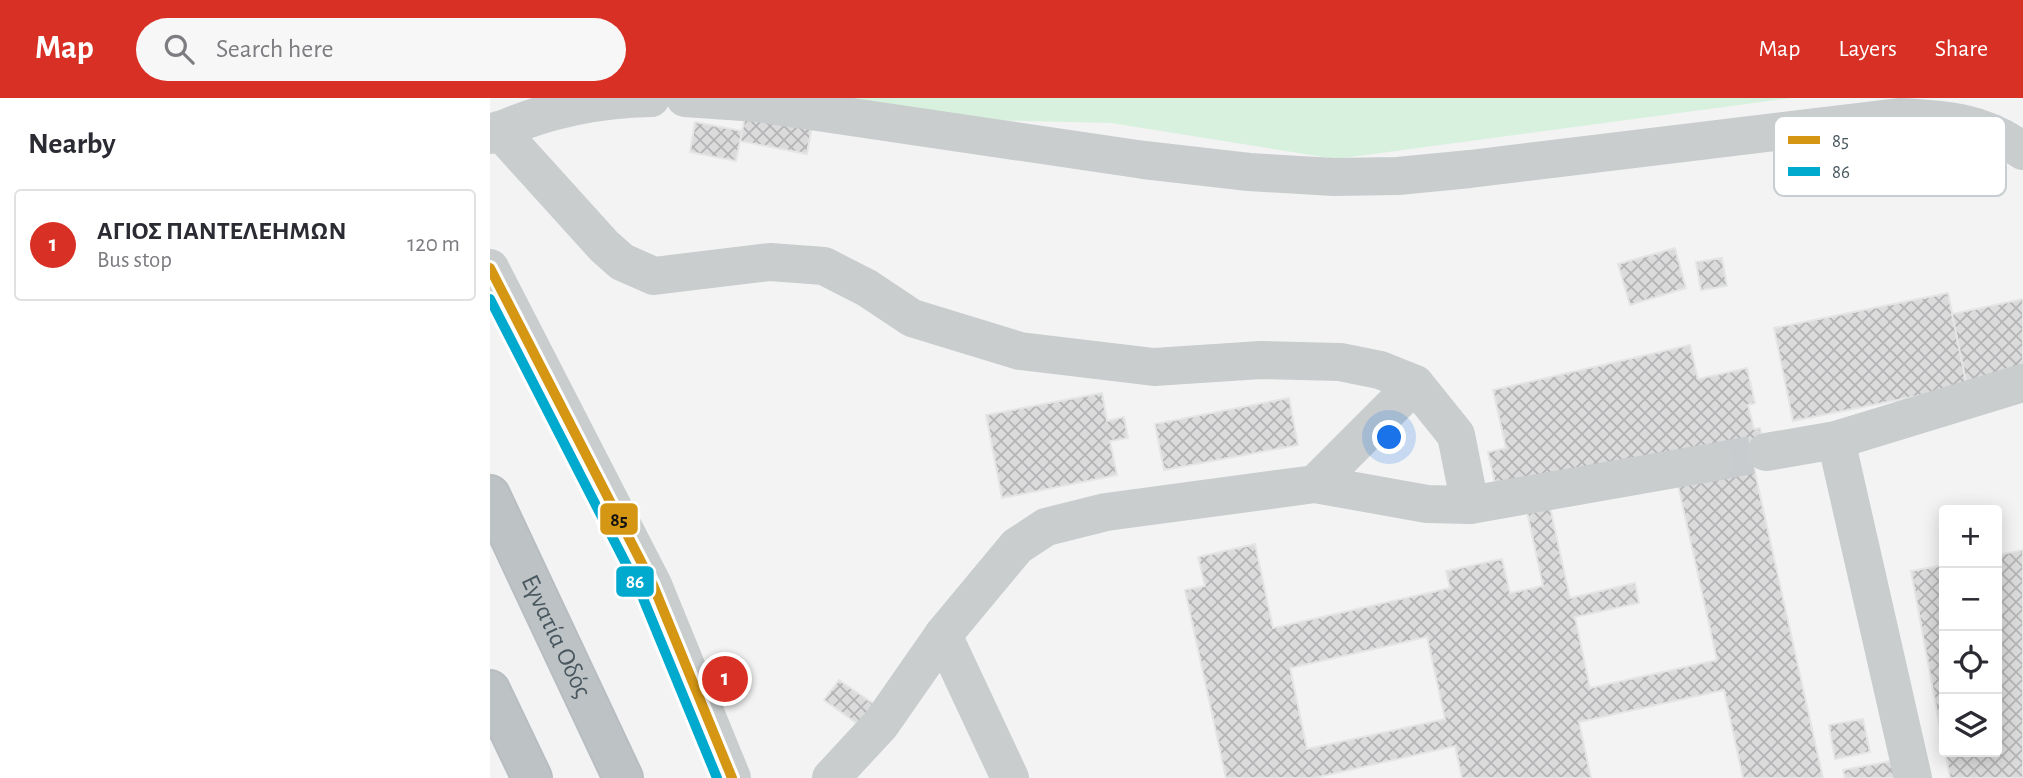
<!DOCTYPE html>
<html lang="en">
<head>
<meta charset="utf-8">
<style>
	body { margin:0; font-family:"Alegreya Sans",sans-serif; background:#f7f7f7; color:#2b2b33 }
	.controls { position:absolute; right:21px; bottom:21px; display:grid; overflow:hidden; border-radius:7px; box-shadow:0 4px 18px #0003 }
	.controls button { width:63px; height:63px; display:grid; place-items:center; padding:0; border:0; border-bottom:2px solid #e1e1e2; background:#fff; color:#2b2b33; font:35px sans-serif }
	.you { position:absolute; left:900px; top:340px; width:24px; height:24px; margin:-18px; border:5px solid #fff; border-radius:50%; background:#1a73e8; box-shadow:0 0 0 10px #1a73e833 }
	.badge { display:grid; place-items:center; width:46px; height:46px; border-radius:50%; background:#d93025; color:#fff; font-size:23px; font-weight:700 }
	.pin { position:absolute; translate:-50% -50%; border:4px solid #fff; box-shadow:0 2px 7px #0006 }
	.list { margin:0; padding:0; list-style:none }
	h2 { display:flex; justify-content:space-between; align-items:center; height:91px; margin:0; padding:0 28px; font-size:30px }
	h2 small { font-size:23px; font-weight:400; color:#7c7c81 }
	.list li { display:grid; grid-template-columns:46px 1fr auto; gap:21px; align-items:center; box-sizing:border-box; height:112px; margin:0 14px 14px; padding:0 14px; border:2px solid #e1e1e2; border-radius:7px }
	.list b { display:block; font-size:26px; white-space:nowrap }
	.list p { margin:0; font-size:23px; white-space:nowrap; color:#7c7c81 }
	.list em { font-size:23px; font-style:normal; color:#7c7c81 }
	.icon { flex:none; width:38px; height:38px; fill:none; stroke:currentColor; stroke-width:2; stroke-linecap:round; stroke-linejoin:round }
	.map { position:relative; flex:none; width:1533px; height:680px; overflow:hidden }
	header { display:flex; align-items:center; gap:42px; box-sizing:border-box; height:98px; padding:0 35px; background:#d93025; color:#fff }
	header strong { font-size:33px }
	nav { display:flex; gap:38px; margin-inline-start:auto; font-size:24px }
	.search { width:490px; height:63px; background:#f7f7f7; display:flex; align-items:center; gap:18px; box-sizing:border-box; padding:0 24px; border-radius:38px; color:#7c7c81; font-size:26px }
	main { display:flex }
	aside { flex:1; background:#fff }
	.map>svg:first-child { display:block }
	.green { fill:#d8f1df }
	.building { fill:url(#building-cross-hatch); stroke:#e4e5e5; stroke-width:2; fill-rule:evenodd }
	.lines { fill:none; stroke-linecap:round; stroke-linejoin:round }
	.minor-tunnel { stroke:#c8ccce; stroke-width:38; stroke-dasharray:38 19; stroke-linecap:butt }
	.highway-casing { stroke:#b8bdc2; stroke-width:42 }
	.minor { stroke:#c9cdce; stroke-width:38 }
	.highway { stroke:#bdc2c5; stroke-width:38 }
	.bus-1-casing { stroke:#fff; stroke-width:16 }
	.bus-2-casing { stroke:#fff; stroke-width:16 }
	.bus-1 { stroke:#d49613; stroke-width:10 }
	.bus-2 { stroke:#00a9ce; stroke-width:10 }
	.labels { text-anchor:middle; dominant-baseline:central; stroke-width:7; stroke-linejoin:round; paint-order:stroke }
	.street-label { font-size:26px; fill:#49575f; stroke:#fff }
	.key { fill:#fff; stroke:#c8cdcf; stroke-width:2 }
	.key-label { font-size:19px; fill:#49575f }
	.line-badge { stroke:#fff; stroke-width:2.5 }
	.badge-label { font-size:19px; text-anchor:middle; font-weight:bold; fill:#fff }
	.pale-badge-label { font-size:19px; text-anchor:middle; font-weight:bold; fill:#111 }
</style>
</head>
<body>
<header>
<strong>Map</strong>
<div class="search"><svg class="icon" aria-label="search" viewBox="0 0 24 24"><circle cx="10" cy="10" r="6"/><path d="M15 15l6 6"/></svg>Search here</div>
<nav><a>Map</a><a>Layers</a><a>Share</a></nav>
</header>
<main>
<aside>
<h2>Nearby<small></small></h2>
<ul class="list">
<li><span class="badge">1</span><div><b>ΑΓΙΟΣ ΠΑΝΤΕΛΕΗΜΩΝ</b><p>Bus stop</p></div><em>120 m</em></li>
</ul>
</aside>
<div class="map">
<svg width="1533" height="680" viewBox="0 0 1533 680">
	<defs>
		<pattern id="building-cross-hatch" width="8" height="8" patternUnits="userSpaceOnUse" patternTransform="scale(1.75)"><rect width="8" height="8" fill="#dbdbdc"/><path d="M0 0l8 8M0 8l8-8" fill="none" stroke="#b4b4b6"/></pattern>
	</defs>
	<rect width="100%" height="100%" fill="#f3f3f3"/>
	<polygon class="green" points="256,0 1302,0 846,61 621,25 411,20"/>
	<g class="building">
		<polygon points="257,9 323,22 317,56 250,43"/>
		<polygon points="205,24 252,33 246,63 200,54"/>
		<polygon points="1185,150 1196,190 1140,207 1128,166"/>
		<polygon points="1232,160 1237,188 1211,192 1206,164"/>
		<polygon points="1458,195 1477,288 1303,323 1284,230"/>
		<polygon points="1533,201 1533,277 1477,288 1462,216"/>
		<path d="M1200,247l8,34 49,-11 8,35 -7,2 6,24 6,-1 9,38 -15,2 69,310h-80l-19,-88 -145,32 12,56h-129l-7,-32 -141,32h-88l-41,-188 20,-4 -7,-29 57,-13 18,84 177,-40 -4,-17 56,-12 8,34 33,-7 -16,-74 23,-5 20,91 65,-15 4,20 -64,14 15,71 127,-28 -39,-175 -181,8 -9,-41 18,-4 -13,-58zM937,539l18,82 -138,30 -17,-81z"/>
		<polygon points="612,295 617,323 634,319 638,340 620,343 627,377 512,400 496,317"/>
		<polygon points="799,300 808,347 674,372 665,326"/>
		<polygon points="1533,452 1533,680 1460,680 1455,654 1507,654 1507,457"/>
		<polygon points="1454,467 1454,652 1421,473"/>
		<polygon points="349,582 394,613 379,634 334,602"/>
		<polygon points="1373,621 1380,654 1345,661 1339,627"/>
		<polygon points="1406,662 1409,680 1355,680 1353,672"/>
	</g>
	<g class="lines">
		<polyline class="minor-tunnel" points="1224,364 1276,354"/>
		<defs>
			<g id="highway">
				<path id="s1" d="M0,397l133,283"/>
				<polyline points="0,592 42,680"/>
			</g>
		</defs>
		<use href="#highway" class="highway-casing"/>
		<g class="minor">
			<path d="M195,0l72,5 387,57 105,12 85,5 64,-1 72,-7 429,-52c47,2 85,5 124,34"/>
			<polyline points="9,32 114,148 132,164 164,178 280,164 334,168 377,190 422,220 530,253 664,269 771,262 850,264 890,272 925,286"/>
			<path d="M0,37c50,-24 107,-36 161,-37"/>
			<polyline points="0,170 163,487 242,680"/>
			<polyline points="1346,342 1423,680"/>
			<polyline points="1276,354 1346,342 1533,285"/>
			<polyline points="825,386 925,286 966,337 980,407"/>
			<polyline points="453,537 520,680"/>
			<polyline points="341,680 391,626 453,537 527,448 556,429 616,414 825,386 937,406 980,407 1224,364"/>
		</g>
		<use href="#highway" class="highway"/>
		<defs>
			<polyline id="bus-1" points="0,170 163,487 242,680"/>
			<polyline id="bus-2" points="0,201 150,493 227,680"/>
		</defs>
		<use href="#bus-1" class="bus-1-casing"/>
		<use href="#bus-2" class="bus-2-casing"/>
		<use href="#bus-1" class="bus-1"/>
		<use href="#bus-2" class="bus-2"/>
	</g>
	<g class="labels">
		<g class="street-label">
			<text stroke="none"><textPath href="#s1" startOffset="156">Εγνατία Οδός</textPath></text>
		</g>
	</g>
	<rect x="1284" y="18" width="232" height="80" rx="10" class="key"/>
	<rect x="1298" y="38" width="32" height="8" fill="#d49613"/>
	<rect x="1298" y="69" width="32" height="9" fill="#00a9ce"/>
	<g class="key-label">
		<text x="1342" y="49">85</text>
		<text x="1342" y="80">86</text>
	</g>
	<g class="line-badge">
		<rect x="109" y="404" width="40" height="34" rx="7" fill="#d49613"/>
		<rect x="125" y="467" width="40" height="33" rx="7" fill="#00a9ce"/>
	</g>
	<g class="badge-label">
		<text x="145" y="490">86</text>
	</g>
	<g class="pale-badge-label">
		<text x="129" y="428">85</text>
	</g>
</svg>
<div class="controls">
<button>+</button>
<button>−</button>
<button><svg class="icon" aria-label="locate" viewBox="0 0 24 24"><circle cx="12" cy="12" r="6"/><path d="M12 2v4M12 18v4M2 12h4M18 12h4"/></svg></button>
<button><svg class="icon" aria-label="layers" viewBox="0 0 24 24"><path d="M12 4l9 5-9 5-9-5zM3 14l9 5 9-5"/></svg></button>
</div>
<div class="you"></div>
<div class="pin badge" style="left:235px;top:581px">1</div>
</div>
</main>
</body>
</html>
